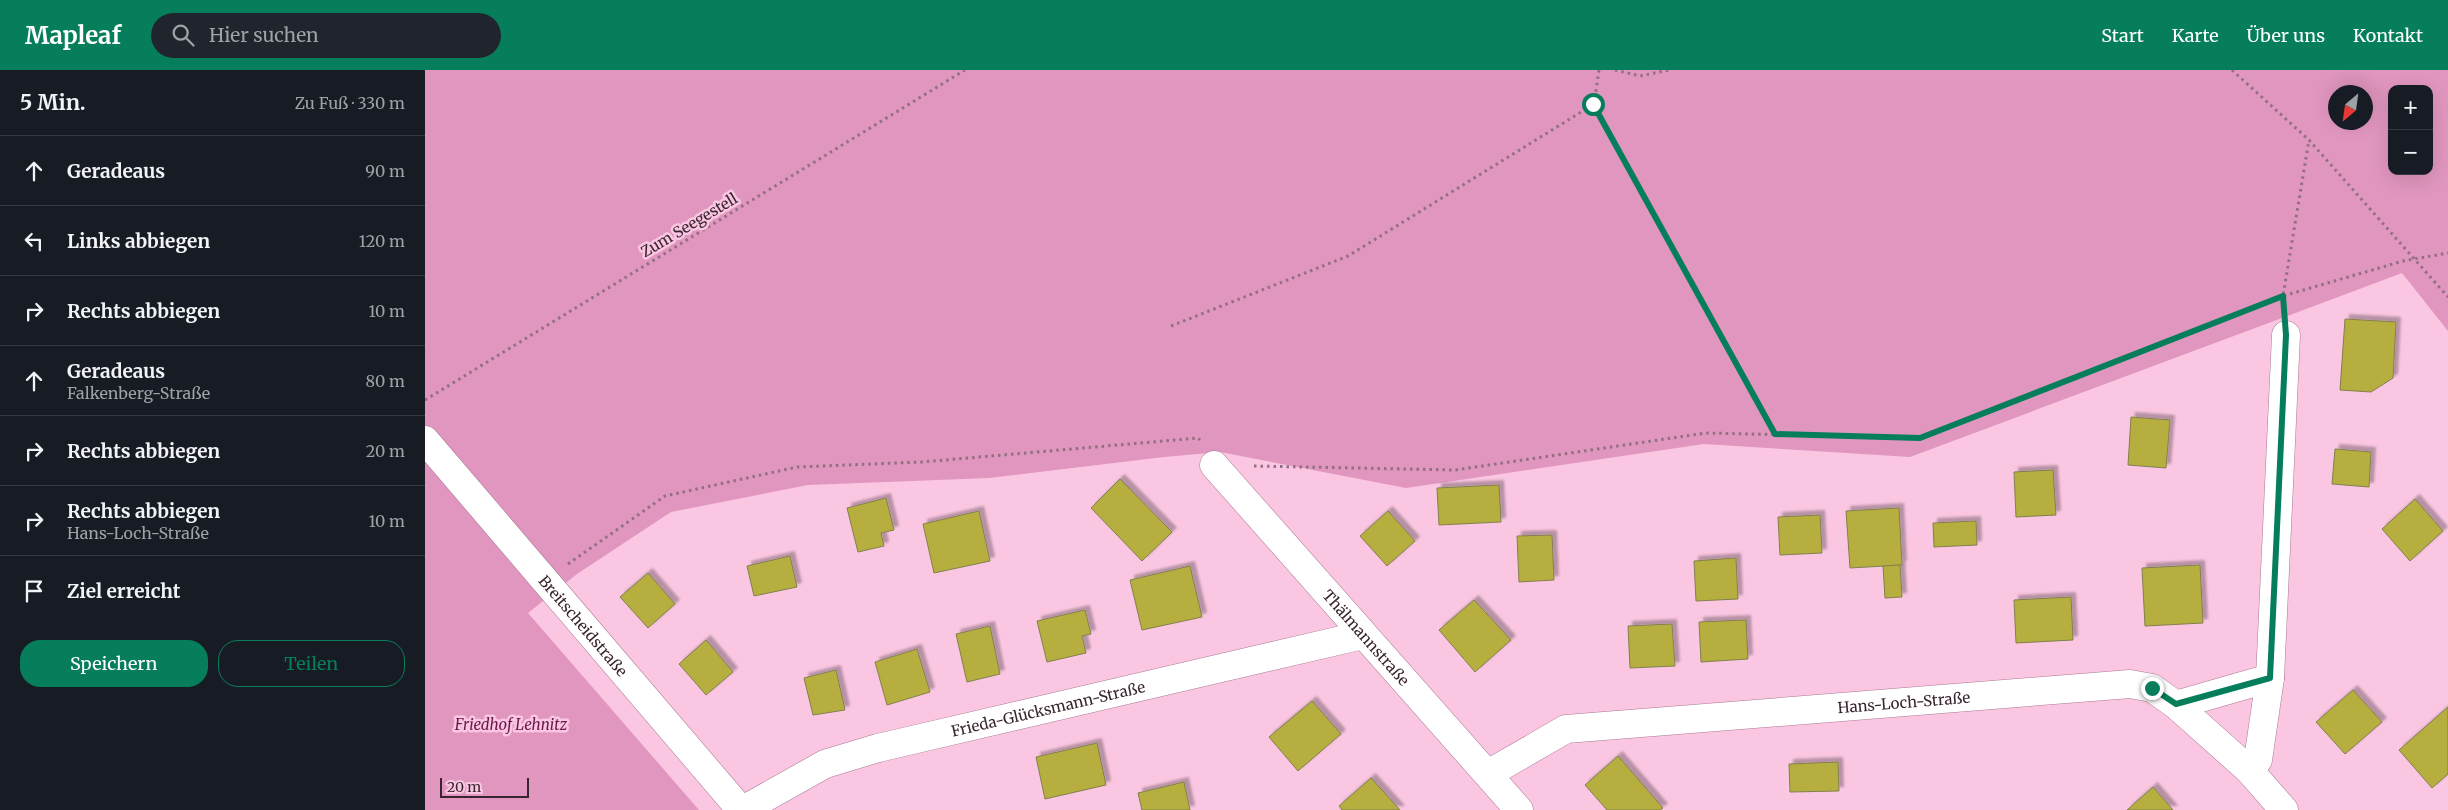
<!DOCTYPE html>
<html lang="de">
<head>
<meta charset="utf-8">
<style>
	body { margin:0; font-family:Merriweather,serif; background:#20242c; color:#f1f3f6 }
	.controls { position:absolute; right:15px; top:15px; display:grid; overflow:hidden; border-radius:10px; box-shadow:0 5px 20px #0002 }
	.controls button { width:45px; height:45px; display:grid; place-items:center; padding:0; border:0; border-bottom:1px solid #363941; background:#171b24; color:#f1f3f6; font:25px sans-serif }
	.compass { position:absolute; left:1903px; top:15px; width:45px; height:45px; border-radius:50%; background:#171b24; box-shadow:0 5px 20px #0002; rotate:209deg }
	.scale { position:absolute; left:15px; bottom:12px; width:89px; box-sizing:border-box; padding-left:5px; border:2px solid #392530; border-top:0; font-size:14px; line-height:18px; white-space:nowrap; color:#392530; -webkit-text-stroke:4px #fac6e1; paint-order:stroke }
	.stop { position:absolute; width:15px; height:15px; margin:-11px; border:4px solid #067e5c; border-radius:50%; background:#fff }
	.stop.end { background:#067e5c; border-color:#fff; box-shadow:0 1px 5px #0008 }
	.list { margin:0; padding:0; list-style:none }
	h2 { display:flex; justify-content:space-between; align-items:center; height:65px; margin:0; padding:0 20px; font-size:21px }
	h2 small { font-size:16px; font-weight:400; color:#9ea1a6 }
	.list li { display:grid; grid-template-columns:32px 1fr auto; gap:15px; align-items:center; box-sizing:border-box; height:70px; padding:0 20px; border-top:1px solid #363941 }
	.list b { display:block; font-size:19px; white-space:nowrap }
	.list p { margin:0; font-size:16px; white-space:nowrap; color:#9ea1a6 }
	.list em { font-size:16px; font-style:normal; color:#9ea1a6 }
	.actions { display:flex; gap:10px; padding:15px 20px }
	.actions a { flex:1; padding:11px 0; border:1px solid #067e5c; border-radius:20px; text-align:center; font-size:18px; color:#067e5c }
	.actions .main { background:#067e5c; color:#fff }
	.icon { flex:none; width:28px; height:28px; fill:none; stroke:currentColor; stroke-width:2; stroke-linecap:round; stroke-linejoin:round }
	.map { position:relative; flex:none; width:2023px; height:740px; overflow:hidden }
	header { display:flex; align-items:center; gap:30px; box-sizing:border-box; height:70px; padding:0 25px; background:#067e5c; color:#fff }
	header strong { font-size:24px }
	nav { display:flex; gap:28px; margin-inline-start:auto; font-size:18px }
	.search { width:350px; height:45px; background:#20242c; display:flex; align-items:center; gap:12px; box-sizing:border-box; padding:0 18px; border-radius:28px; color:#9ea1a6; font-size:19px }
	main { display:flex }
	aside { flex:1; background:#171b24 }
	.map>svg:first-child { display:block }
	.green { fill:#e196bf; fill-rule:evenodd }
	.building { fill:#b6af3f; stroke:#827f4e; filter:url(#shadow) }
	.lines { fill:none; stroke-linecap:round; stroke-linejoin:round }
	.minor-casing { stroke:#a97993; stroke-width:29 }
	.path { stroke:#926f81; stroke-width:3; stroke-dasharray:2.5 4; stroke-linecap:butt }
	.minor { stroke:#fff; stroke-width:28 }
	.route { stroke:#067e5c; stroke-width:6 }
	.labels { text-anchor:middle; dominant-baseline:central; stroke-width:5; stroke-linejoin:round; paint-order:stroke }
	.street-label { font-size:15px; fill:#392530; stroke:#fac6e1 }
	.park-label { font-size:15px; font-style:italic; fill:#6a174d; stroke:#fac6e1 }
</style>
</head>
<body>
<header>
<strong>Mapleaf</strong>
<div class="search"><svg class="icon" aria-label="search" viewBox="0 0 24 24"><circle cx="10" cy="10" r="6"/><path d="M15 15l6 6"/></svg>Hier suchen</div>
<nav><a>Start</a><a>Karte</a><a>Über uns</a><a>Kontakt</a></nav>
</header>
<main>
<aside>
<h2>5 Min.<small>Zu Fuß · 330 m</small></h2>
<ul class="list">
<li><svg class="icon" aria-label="ahead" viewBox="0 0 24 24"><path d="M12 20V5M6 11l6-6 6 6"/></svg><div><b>Geradeaus</b></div><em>90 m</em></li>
<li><svg class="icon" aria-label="left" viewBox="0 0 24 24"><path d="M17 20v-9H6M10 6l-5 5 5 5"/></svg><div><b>Links abbiegen</b></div><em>120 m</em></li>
<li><svg class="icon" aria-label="right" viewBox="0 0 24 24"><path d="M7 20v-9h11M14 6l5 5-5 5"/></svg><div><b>Rechts abbiegen</b></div><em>10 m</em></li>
<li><svg class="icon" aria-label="ahead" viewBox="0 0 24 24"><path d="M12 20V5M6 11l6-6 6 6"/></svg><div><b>Geradeaus</b><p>Falkenberg-Straße</p></div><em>80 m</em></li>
<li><svg class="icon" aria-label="right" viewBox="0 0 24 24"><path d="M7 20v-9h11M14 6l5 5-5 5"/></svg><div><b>Rechts abbiegen</b></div><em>20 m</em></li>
<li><svg class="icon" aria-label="right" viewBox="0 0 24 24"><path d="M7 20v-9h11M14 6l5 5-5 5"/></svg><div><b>Rechts abbiegen</b><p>Hans-Loch-Straße</p></div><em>10 m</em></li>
<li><svg class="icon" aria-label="arrive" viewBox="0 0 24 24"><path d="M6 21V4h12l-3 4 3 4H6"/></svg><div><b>Ziel erreicht</b></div></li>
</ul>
<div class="actions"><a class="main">Speichern</a><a>Teilen</a></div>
</aside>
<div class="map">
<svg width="2023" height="740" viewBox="0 0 2023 740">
	<defs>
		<filter id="shadow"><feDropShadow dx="4.5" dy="-4.5" stdDeviation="1" flood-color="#0004"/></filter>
	</defs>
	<rect width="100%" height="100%" fill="#fac6e1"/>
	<path class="green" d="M0,0h2023v261l-46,-58 -492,184 -206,-13 -298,44 -186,-36 -56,5 -175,21 -181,7 -137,27 -94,62 -49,39 171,197h-274zM1967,19h37v82h-37zM1910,22h30v30h-30z"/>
	<g class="building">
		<polygon points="1920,249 1971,252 1968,308 1946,322 1915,320"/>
		<polygon points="1706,347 1745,350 1741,398 1703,395"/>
		<polygon points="1910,379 1946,382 1944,417 1907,414"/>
		<polygon points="1628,400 1631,445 1591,447 1589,402"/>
		<polygon points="695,409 747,462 717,491 666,438"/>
		<polygon points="1074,415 1076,452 1014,455 1012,418"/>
		<polygon points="461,428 469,460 456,463 459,476 433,482 422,438"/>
		<polygon points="1990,429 2018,461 1985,491 1957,459"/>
		<polygon points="1474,438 1477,495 1425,498 1421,441"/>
		<polygon points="554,441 565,491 509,503 498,454"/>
		<polygon points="963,441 990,471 962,496 935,466"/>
		<polygon points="1395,445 1397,483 1355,485 1353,447"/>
		<polygon points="1551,451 1552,475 1509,477 1508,453"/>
		<polygon points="1127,465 1129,510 1094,512 1092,466"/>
		<polygon points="365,486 372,517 329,526 322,496"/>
		<polygon points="1311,488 1313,529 1271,531 1269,491"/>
		<polygon points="1475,495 1477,527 1460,528 1458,496"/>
		<polygon points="1775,495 1778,553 1720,556 1717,498"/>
		<polygon points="765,496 777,547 717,560 705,510"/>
		<polygon points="223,503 250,534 223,558 195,527"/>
		<polygon points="1646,527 1648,570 1591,573 1589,530"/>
		<polygon points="1049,530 1086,570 1050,602 1014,560"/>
		<polygon points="660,540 666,564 657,566 661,583 622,592 612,551"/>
		<polygon points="1321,550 1323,589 1276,592 1274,552"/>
		<polygon points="1247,554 1250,596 1205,598 1203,556"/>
		<polygon points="565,556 575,604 542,612 531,564"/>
		<polygon points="281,570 308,602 281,625 254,594"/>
		<polygon points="492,579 505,622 462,635 450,592"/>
		<polygon points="411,600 420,640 388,645 379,608"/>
		<polygon points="1928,620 1957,652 1920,684 1891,652"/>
		<polygon points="887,631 916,664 873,701 844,667"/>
		<polygon points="2023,637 2023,704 2007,718 1974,680"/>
		<polygon points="672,673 681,715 620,729 611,687"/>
		<polygon points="1193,686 1238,738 1235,740 1182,740 1160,715"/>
		<polygon points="1413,692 1414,721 1365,722 1364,694"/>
		<polygon points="946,708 975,740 917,740 914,736"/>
		<polygon points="759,712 765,740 717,740 713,723"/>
		<polygon points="1728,717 1748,740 1702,740"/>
	</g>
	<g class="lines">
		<defs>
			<g id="minor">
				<path id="s1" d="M0,370l316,370"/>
				<path id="s2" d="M789,395l305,345"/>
				<polyline points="1751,635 1845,608"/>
				<polyline points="1824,700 1833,690 1845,608 1861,265"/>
				<path id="s3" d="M1063,704l78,-45 564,-45 22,4 24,17 73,65 35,40"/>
				<path id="s4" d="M318,740l82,-46 53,-16 485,-113"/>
			</g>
		</defs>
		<use href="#minor" class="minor-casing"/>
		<g class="path">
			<polyline points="1174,0 1169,34 1350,365"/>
			<polyline points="1190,0 1215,6 1244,0"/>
			<polyline points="1807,0 1884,70 2023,227"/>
			<polyline points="1859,237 1858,226 1884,70"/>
			<polyline points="746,256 923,186 1169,34"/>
			<polyline points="0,330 540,0"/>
			<polyline points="829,396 1030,400 1281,363 1495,368 1858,226 1978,191 2023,183"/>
			<polyline points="143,494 240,426 372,397 497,392 773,368 775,370"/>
		</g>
		<use href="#minor" class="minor"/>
	</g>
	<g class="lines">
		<polyline class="route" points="1168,34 1350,364 1495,368 1858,226 1861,265 1845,608 1751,634 1727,618"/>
	</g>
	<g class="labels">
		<g class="street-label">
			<text transform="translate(264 155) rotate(-31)">Zum Seegestell</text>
			<text stroke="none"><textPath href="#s1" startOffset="244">Breitscheidstraße</textPath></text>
			<text stroke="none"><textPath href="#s2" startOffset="230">Thälmannstraße</textPath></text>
			<text stroke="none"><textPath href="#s3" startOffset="429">Hans-Loch-Straße</textPath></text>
			<text stroke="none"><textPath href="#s4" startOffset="324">Frieda-Glücksmann-Straße</textPath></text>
		</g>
		<g class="park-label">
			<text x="86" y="654">Friedhof Lehnitz</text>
		</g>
	</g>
</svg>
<div class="controls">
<button>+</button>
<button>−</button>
</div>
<svg class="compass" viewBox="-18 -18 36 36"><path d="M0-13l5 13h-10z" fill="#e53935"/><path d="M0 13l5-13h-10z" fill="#9ea1a6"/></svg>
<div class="scale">20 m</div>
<div class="stop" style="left:1168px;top:34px"></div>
<div class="stop end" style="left:1727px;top:618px"></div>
</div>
</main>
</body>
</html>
